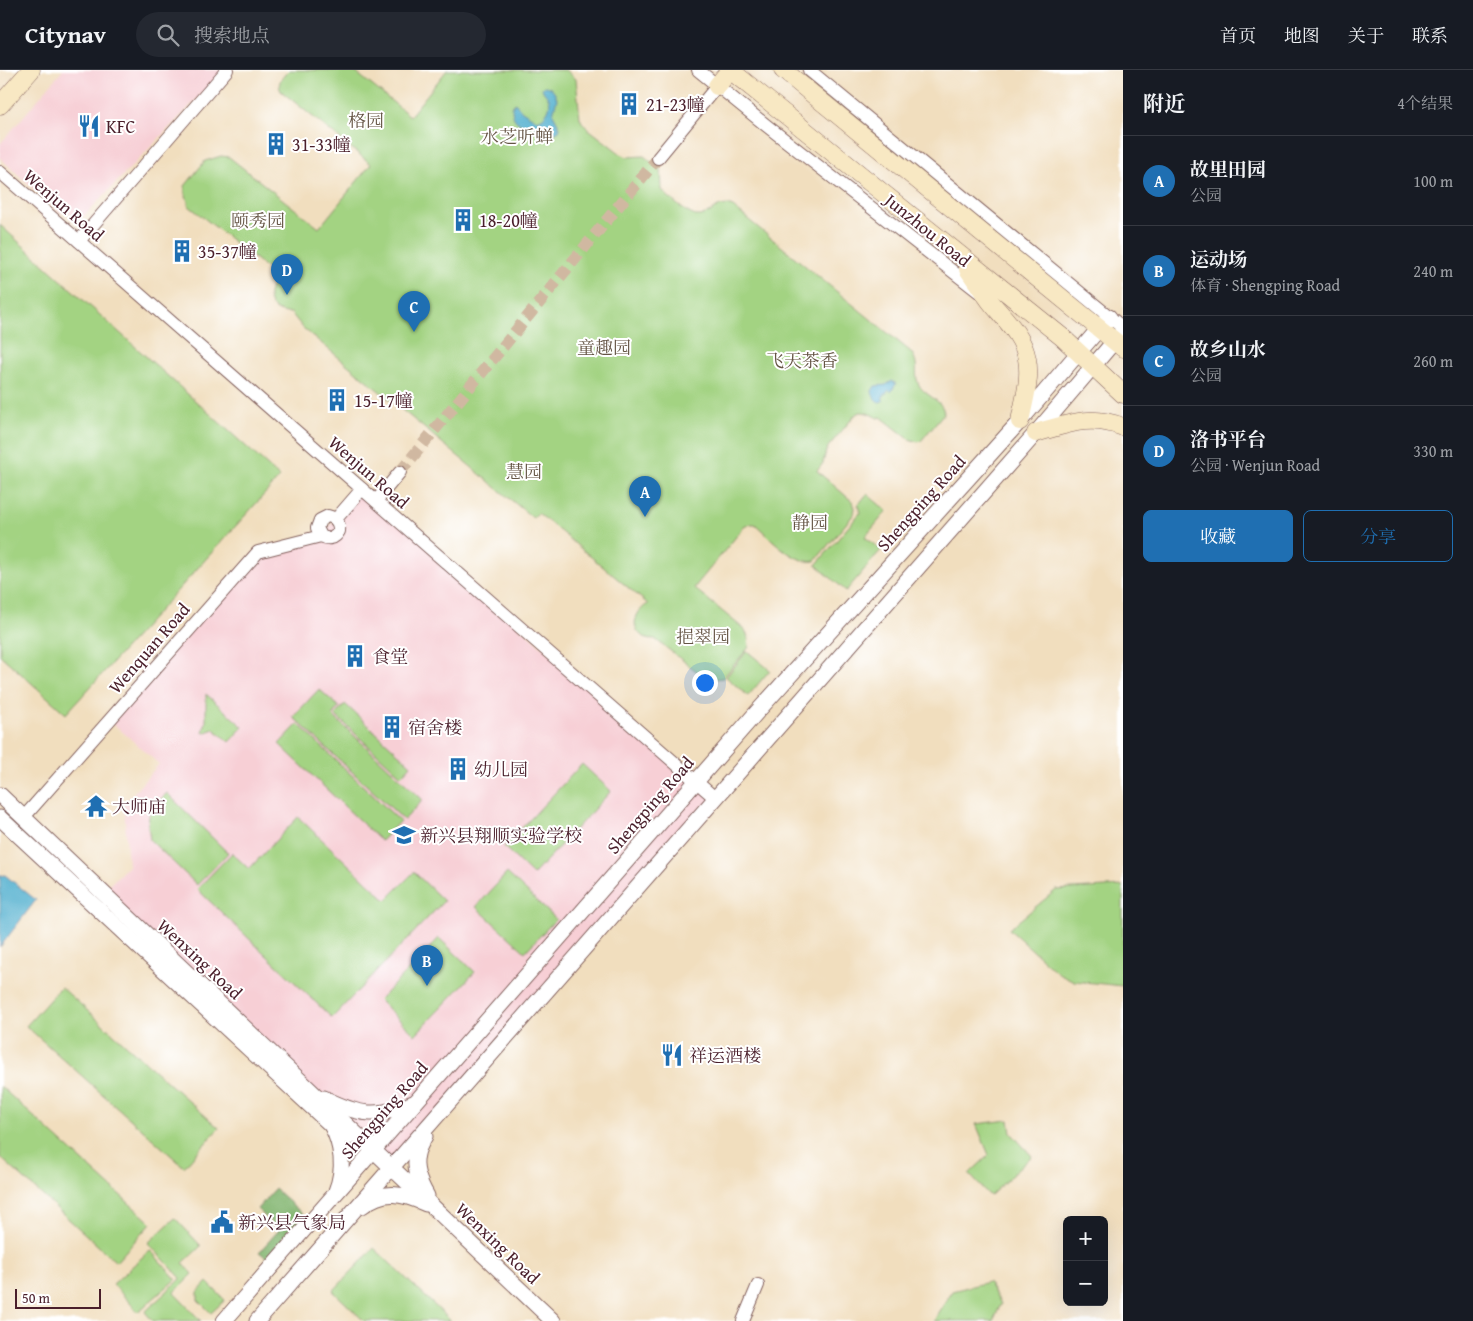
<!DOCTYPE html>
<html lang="zh">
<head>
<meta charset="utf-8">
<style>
	body { margin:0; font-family:"Gentium Book Plus","Noto Serif SC",serif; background:#242831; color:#f1f3f6 }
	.controls { position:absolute; right:15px; bottom:15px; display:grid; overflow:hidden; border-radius:8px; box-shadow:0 5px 20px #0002 }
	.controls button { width:45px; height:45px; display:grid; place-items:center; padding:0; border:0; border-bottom:1px solid #363941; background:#171b24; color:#f1f3f6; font:25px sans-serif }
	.scale { position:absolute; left:15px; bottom:12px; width:86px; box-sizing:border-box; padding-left:5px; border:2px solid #4a1f2b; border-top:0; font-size:14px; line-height:18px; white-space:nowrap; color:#4a1f2b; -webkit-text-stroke:4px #fff; paint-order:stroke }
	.you { position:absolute; left:704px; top:612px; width:18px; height:18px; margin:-12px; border:4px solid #fff; border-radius:50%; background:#1a73e8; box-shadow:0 0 0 8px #1a73e833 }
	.badge { display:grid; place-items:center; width:32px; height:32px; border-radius:50%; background:#1f6fb2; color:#fff; font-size:16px; font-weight:700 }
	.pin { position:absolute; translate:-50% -41px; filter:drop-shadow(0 1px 2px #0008) }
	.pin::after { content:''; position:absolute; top:26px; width:18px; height:15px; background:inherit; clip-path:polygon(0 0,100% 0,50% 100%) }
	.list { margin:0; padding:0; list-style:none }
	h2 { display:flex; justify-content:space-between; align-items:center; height:65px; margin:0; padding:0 20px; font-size:21px }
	h2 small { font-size:16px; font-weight:400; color:#9ea1a6 }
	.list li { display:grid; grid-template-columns:32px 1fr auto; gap:15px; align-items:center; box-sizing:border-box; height:90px; padding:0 20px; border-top:1px solid #363941 }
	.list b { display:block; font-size:19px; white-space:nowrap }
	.list p { margin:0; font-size:16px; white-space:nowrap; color:#9ea1a6 }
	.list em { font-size:16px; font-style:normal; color:#9ea1a6 }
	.actions { display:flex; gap:10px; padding:15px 20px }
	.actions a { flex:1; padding:11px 0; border:1px solid #1f6fb2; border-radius:8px; text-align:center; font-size:18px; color:#1f6fb2 }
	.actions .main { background:#1f6fb2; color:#fff }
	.icon { flex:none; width:28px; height:28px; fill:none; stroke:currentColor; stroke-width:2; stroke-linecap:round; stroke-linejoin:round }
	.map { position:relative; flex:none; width:1123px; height:1251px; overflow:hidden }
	header { display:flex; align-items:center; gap:30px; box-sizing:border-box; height:70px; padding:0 25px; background:#171b24; border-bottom:1px solid #363941 }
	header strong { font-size:24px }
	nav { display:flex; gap:28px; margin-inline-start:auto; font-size:18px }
	.search { width:350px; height:45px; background:#242831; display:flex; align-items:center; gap:12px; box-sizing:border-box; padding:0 18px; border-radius:28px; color:#9ea1a6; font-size:19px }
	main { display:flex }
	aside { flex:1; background:#171b24 }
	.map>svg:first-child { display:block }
	.built { fill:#f7cfd5 }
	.green { fill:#a3d382; stroke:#767956 }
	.forest { fill:#82b570; stroke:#666a4e }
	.water { fill:#4faece; stroke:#4c667c }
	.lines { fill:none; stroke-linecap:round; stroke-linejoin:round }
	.minor-tunnel { stroke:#d0b8a1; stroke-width:12; stroke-dasharray:12 6; stroke-linecap:butt }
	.minor-casing { stroke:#84625e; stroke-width:14 }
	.tertiary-casing { stroke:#84625e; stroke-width:17 }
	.secondary-casing { stroke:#84625e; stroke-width:19 }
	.minor { stroke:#fff; stroke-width:12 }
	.tertiary { stroke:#fff; stroke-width:15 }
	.secondary { stroke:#f8e8c3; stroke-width:18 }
	.labels { text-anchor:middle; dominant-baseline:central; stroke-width:4; stroke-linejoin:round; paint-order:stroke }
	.poi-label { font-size:18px; fill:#4a1f2b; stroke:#fff; text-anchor:start }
	.park-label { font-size:18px; fill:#655545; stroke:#fff }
	.street-label { font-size:18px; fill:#4a1f2b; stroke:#fff }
</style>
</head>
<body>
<header>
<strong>Citynav</strong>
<div class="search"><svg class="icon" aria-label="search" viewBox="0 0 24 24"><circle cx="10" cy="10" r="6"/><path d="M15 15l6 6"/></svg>搜索地点</div>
<nav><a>首页</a><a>地图</a><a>关于</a><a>联系</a></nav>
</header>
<main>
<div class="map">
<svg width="1123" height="1251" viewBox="0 0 1123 1251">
	<rect width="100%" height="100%" fill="#fff"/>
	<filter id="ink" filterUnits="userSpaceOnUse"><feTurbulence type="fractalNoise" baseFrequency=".02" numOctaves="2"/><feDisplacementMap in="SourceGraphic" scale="10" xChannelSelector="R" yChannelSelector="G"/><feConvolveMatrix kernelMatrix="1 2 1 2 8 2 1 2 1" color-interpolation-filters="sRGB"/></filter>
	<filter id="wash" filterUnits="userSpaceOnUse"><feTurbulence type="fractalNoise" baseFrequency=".0096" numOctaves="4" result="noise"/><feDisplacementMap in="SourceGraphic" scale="20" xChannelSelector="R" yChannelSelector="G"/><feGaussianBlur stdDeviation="1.12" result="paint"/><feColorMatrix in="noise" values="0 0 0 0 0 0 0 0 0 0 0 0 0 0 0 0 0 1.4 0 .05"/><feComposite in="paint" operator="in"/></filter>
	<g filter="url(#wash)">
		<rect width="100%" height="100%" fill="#f1debe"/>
		<g class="built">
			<polygon points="63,0 225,0 83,147 59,142 0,88 0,74"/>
			<polygon points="362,419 715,728 392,1097 102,822 128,796 124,734 159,694 109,650 258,482 321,466"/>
		</g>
		<g class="green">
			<path d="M289,0h64l57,46 37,-46h119l10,9 4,39 2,4 4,5 35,27 6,3 17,-1 17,14 1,20c6,7 27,26 35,26 15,1 19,-16 36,-9l178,145c9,12 3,20 7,31 5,13 25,16 26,30l-23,28 -3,1 -9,-3 -28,-22 -3,1c-7,-3 -15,-9 -22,-4l-28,33 -2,4 -3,12 -6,8 36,31 2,6 -1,6 -39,47c-21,4 -45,-24 -60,-37h-5l-6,3 -50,61 51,42 3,7 1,10 -26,31 -9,1 -10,-2 -49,-38c-24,0 -26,-24 -7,-35l-110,-91 -5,5 -230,-190 -12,-15c-23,1 -30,-21 -12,-35l-90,-72 -4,-14v-6l20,-25 16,-5 8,1 90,71 52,-64 -90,-73c-5,-9 2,-14 8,-21z"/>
			<polygon points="0,155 280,407 66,644 0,585"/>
			<polygon points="867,424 887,441 865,467 881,480 846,521 816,495 860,443 858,435"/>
			<polygon points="747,581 770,600 748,626 726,607"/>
			<polygon points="319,619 339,637 332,645 423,730 404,750 293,647"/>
			<polygon points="206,624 243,657 229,672 214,659 203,663 206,651"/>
			<polygon points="345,634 411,695 401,706 335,645"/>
			<polygon points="298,654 400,751 381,771 279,674"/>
			<polygon points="582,694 611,721 533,805 504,777"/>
			<polygon points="167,723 228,783 197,815 150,770 148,754 150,740"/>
			<polygon points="298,747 386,830 414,802 444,831 332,948 197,819 232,783 249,799"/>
			<polygon points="507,803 556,849 525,882 476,837"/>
			<polygon points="1123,816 1123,916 1074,911 1058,903 1009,859 1056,820"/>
			<polygon points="439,868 475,902 415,965 379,930"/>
			<polygon points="61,917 219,1058 184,1097 26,956"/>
			<polygon points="0,1016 151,1153 116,1192 0,1087"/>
			<polygon points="1009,1050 1011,1063 1032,1086 990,1126 969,1104 989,1085 976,1054"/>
			<polygon points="175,1148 201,1176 183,1193 193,1204 174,1223 201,1251 153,1251 145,1242 181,1208 148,1173"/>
			<polygon points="374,1178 451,1251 364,1251 333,1221"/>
			<polygon points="150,1180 176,1209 138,1242 113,1214"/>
			<polygon points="207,1212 225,1230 211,1243 198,1230 198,1222"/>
			<polygon points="988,1212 1001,1234 993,1251 934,1251 952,1221"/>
		</g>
		<polygon class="forest" points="275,1119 305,1146 267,1188 259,1182 279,1160 257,1139"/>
		<g class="water">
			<path d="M544,16c7,0 11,6 13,13l-4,15 7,13 -1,4 -3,2h-5l-19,-8h-10c-8,-4 -10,-9 -10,-18l3,-4 7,8 15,9c8,-2 15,-12 12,-21 -2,-4 -6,-6 -7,-11z"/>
			<path d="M892,311l4,3 -5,8 -2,-2 -7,8 2,2 -4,2c-5,-1 -7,-6 -8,-11l3,-5 11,-1z"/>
			<polygon points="5,805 36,830 0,877 0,806"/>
		</g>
	</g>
	<g filter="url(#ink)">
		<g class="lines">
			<polyline class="minor-tunnel" points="400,402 658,88"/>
			<defs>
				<g id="minor">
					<polyline points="698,0 767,56 979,222"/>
					<polyline points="809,0 1123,258"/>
					<polyline points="658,88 717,16"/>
					<polyline points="0,102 715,728"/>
					<polyline points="79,171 227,0"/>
					<polyline points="376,431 400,402"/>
					<polyline points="336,449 362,419"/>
					<path d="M24,747l234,-265 63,-16c7,4 14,3 18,-5 1,-8 -3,-13 -11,-15l-8,4 -3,8 4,8"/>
					<polyline points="743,1251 758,1215"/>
				</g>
				<g id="tertiary">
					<polyline points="0,725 553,1251"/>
					<polyline points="0,748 331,1055 350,1067"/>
					<path d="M324,1028c34,17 53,21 89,5"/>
					<path d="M331,1055c11,20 14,44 5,66"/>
					<path d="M425,1066c-3,6 -7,12 -8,18 -4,15 3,30 10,42"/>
					<path d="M362,1136c22,-17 40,-13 64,-2"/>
					<polyline points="224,1251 757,642 1020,351 1109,247"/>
					<polyline points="257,1251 1036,363 1123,261"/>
				</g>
				<g id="secondary">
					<polyline points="730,0 1062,267 1123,324"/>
					<polyline points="783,0 1123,278"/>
					<polyline points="717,16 730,0"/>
					<polyline points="0,35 31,0"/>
					<path d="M968,199c7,10 14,21 22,32 14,18 33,34 37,58 4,20 -3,42 -7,62"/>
					<path d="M1036,363c32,-9 54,-19 87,-6"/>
				</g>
			</defs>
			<use href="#minor" class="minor-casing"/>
			<use href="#tertiary" class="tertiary-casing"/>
			<use href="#secondary" class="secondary-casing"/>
			<use href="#minor" class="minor"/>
			<use href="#tertiary" class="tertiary"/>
			<use href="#secondary" class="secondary"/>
		</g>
	</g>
	<defs>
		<symbol id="building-bare" viewBox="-9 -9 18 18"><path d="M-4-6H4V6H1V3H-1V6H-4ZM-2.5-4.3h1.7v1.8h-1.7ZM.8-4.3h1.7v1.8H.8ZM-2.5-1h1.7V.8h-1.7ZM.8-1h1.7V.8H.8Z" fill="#1f6fb2" stroke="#fff" stroke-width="2.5" paint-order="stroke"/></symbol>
		<symbol id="restaurant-bare" viewBox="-9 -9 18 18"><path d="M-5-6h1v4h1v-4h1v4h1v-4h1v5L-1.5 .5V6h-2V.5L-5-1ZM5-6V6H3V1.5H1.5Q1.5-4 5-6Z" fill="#1f6fb2" stroke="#fff" stroke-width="2.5" paint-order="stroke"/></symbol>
		<symbol id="temple-bare" viewBox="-9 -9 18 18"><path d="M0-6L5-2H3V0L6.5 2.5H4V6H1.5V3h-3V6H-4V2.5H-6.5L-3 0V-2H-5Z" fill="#1f6fb2" stroke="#fff" stroke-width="2.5" paint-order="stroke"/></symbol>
		<symbol id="school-bare" viewBox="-9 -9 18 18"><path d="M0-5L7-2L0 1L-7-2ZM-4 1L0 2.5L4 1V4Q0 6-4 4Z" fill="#1f6fb2" stroke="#fff" stroke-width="2.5" paint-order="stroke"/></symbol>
		<symbol id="civic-bare" viewBox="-9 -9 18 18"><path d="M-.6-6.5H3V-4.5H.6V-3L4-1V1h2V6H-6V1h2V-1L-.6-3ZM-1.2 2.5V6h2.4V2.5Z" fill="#1f6fb2" stroke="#fff" stroke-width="2.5" paint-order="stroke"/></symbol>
	</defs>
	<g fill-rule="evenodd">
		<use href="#building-bare" x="613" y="18" width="32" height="32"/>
		<use href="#restaurant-bare" x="73" y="40" width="32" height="32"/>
		<use href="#building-bare" x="260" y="58" width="32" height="32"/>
		<use href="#building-bare" x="447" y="134" width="32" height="32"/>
		<use href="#building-bare" x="166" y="165" width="32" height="32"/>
		<use href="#building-bare" x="321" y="314" width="32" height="32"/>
		<use href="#building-bare" x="339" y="570" width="32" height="32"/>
		<use href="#building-bare" x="376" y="641" width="32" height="32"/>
		<use href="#building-bare" x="442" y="683" width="32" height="32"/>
		<use href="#temple-bare" x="80" y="720" width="32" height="32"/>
		<use href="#school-bare" x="388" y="749" width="32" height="32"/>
		<use href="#restaurant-bare" x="656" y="969" width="32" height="32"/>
		<use href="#civic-bare" x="206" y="1136" width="32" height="32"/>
	</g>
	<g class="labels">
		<g class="poi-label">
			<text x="646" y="34">21-23幢</text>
			<text x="106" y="56">KFC</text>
			<text x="292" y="74">31-33幢</text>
			<text x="479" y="150">18-20幢</text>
			<text x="198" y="181">35-37幢</text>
			<text x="354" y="330">15-17幢</text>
			<text x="372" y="586">食堂</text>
			<text x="408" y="657">宿舍楼</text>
			<text x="474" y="699">幼儿园</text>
			<text x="112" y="736">大师庙</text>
			<text x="420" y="765">新兴县翔顺实验学校</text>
			<text x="689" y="985">祥运酒楼</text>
			<text x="238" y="1152">新兴县气象局</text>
		</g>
		<g class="park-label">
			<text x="366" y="50">格园</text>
			<text x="517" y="66">水芝听蝉</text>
			<text x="258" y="150">颐秀园</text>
			<text x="604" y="277">童趣园</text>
			<text x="802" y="290">飞天茶香</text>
			<text x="524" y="401">慧园</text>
			<text x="810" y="452">静园</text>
			<text x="703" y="566">挹翠园</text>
		</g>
		<g class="street-label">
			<text transform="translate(64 135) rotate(41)">Wenjun Road</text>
			<text transform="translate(928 160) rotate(39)">Junzhou Road</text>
			<text transform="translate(369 402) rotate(41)">Wenjun Road</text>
			<text transform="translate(921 433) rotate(-48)">Shengping Road</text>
			<text transform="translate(149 578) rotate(-49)">Wenquan Road</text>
			<text transform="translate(650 735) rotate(-49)">Shengping Road</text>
			<text transform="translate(200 889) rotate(43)">Wenxing Road</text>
			<text transform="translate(384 1040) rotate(-49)">Shengping Road</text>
			<text transform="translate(498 1173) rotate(44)">Wenxing Road</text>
		</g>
	</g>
</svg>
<div class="controls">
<button>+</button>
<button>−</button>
</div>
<div class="scale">50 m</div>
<div class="you"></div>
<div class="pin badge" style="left:645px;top:447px">A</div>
<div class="pin badge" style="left:427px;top:916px">B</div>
<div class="pin badge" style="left:414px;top:262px">C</div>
<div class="pin badge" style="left:287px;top:225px">D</div>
</div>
<aside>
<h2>附近<small>4个结果</small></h2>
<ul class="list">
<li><span class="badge">A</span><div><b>故里田园</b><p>公园</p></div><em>100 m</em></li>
<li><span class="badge">B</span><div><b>运动场</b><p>体育 · Shengping Road</p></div><em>240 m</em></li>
<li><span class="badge">C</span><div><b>故乡山水</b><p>公园</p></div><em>260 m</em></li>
<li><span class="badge">D</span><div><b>洛书平台</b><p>公园 · Wenjun Road</p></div><em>330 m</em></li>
</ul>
<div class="actions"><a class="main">收藏</a><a>分享</a></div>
</aside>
</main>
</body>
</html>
